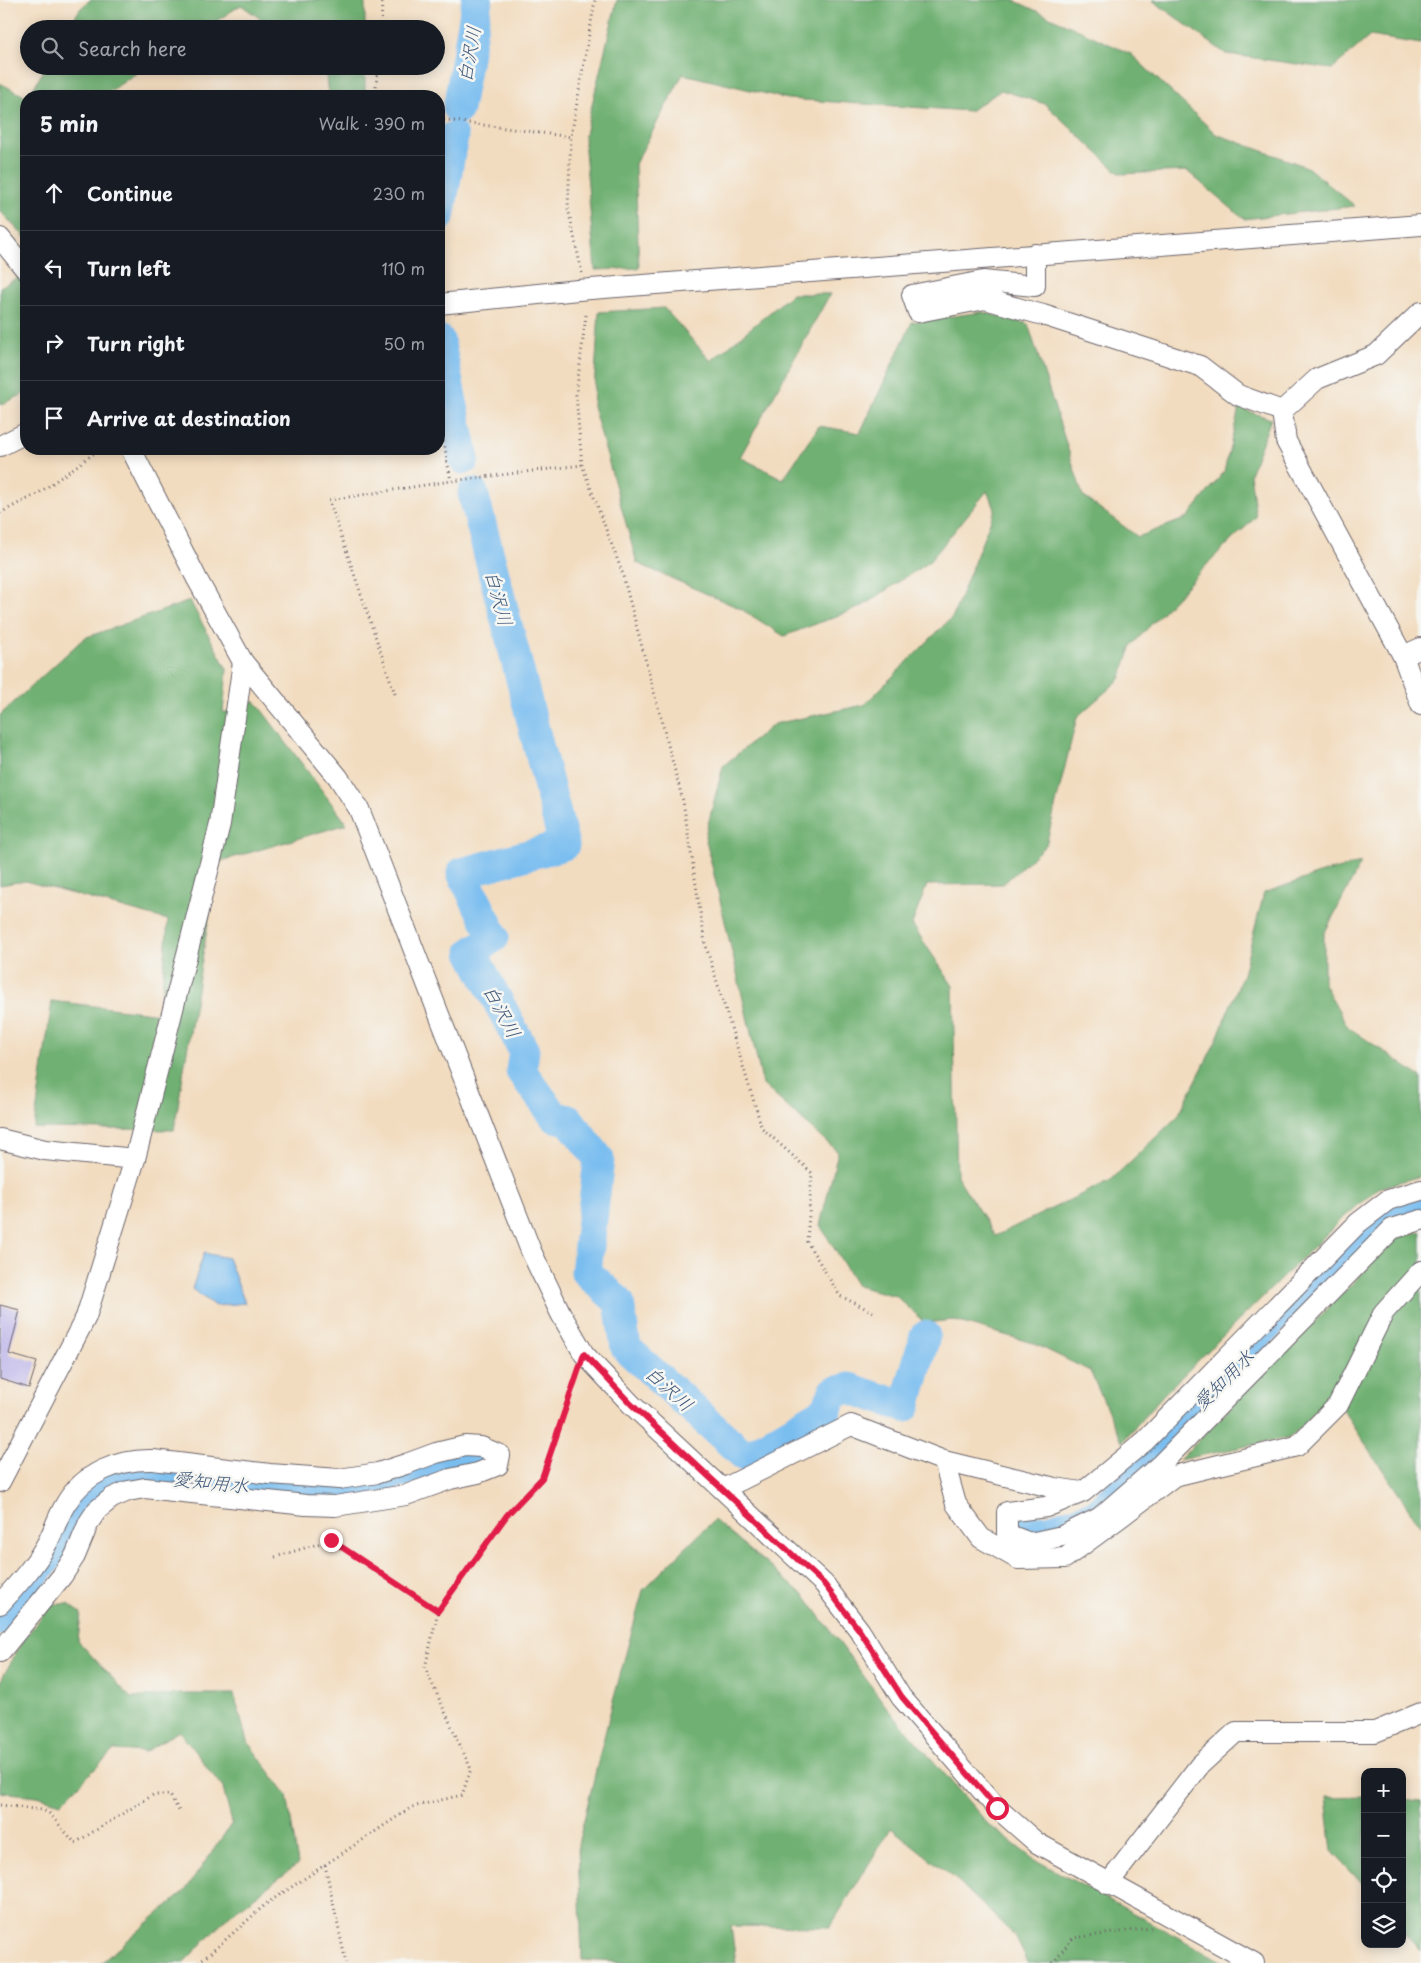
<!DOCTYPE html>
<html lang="en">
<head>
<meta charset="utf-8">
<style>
	body { margin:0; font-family:"Playpen Sans","Klee One",sans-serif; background:#20242c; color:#f1f3f6 }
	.controls { position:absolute; right:15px; bottom:15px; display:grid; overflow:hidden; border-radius:10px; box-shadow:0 2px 12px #0003 }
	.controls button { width:45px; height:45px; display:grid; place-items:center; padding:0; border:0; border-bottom:1px solid #363941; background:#171b24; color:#f1f3f6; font:25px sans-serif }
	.stop { position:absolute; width:15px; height:15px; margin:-11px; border:4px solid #e11d48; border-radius:50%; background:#fff }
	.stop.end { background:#e11d48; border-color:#fff; box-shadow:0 1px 5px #0008 }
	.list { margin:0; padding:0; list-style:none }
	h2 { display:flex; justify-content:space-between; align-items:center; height:65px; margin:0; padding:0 20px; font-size:21px }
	h2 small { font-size:16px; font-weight:400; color:#9ea1a6 }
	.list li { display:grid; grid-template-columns:32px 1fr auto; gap:15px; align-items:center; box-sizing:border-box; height:75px; padding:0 20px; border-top:1px solid #363941 }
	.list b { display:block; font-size:19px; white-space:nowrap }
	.list em { font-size:16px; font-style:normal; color:#9ea1a6 }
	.icon { flex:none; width:28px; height:28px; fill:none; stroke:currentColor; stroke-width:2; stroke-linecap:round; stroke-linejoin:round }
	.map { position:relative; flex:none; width:1421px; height:1963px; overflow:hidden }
	.search { position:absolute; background:#171b24; box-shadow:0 2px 12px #0003; left:20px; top:20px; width:425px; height:55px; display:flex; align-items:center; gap:12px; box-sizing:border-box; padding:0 18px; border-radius:28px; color:#9ea1a6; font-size:19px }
	.panel { position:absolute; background:#171b24; box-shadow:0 2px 12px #0003; left:20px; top:90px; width:425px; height:365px; border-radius:20px }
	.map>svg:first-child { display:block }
	.forest { fill:#6fb072; stroke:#486956 }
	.water { fill:#7abef0; stroke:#4e7096 }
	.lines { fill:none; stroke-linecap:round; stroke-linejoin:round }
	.canal { stroke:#7abef0; stroke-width:19 }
	.river { stroke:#7abef0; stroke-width:31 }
	.building { fill:#bcb4ea }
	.minor-casing { stroke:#6b6369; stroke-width:22 }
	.path { stroke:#6b6369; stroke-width:3; stroke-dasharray:1 4; stroke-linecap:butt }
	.minor { stroke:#fff; stroke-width:20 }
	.route { stroke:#e11d48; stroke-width:6 }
	.labels { text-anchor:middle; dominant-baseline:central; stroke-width:5; stroke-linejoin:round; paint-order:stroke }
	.water-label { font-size:19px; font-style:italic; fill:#41597a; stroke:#f6f6f2 }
</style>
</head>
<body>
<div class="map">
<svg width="1421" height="1963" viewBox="0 0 1421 1963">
	<rect width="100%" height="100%" fill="#f6f6f2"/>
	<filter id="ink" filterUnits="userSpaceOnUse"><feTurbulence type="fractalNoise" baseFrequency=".02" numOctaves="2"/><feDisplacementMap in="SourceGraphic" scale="10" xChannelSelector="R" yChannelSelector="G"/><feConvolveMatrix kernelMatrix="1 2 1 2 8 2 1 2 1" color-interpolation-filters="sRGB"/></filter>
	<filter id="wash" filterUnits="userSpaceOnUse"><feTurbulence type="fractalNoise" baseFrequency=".0096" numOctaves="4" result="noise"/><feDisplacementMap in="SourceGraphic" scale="20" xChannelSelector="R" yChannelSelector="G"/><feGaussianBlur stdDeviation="1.12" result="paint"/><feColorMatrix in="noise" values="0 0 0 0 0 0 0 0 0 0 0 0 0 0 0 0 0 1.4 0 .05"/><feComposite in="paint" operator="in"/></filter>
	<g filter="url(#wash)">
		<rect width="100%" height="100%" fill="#f2dcbf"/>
		<g class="forest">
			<polygon points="90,0 365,0 365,29 275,29 241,5 204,29 68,29 80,9"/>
			<polygon points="617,0 1013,0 1131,54 1216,134 1307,167 1355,206 1244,219 1187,171 1120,174 1045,104 1001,90 970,111 788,99 683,74 635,164 639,268 595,270 584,138"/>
			<polygon points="1152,0 1421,0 1421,44 1370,36 1332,69 1226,54"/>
			<polygon points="46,66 147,66 103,96 29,96"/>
			<polygon points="325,66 365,66 365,96 328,96"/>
			<polygon points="0,83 26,97 26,238 0,211"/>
			<polygon points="20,277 26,290 26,393 0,405 0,287"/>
			<polygon points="792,294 830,294 740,457 783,479 819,426 860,433 912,322 982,312 1028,324 1083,496 1138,537 1187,518 1224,472 1239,408 1271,419 1250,474 1256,517 1212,559 1132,645 1120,679 1077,717 1046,845 1003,884 927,885 912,924 953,986 957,1176 995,1236 1111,1180 1178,1116 1216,1041 1243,974 1264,893 1325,872 1361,863 1324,934 1324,984 1348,1027 1421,1077 1421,1176 1378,1188 1341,1220 1163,1395 1122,1442 1090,1371 1033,1343 952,1320 925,1323 896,1296 857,1286 820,1225 838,1152 763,1085 705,836 723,766 774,724 864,705 953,616 995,509 987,491 930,561 861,607 784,636 741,609 637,563 593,406 599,312 664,308 711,361"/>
			<polygon points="190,601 227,669 223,713 255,701 347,824 218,862 174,1130 34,1128 52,1001 160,1014 168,920 25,881 0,885 0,715 84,638"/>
			<polygon points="1421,1231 1421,1527 1332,1394 1291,1437 1179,1460 1397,1238"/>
			<polygon points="714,1520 806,1597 888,1709 989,1825 1032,1858 1225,1963 1028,1963 1015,1936 958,1881 891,1828 830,1927 731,1926 736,1963 632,1963 582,1960 578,1844 612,1705 643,1590"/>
			<polygon points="52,1604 68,1604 81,1613 78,1641 131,1698 181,1694 234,1694 247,1741 287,1795 298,1864 230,1915 183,1963 101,1963 185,1891 232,1823 223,1788 179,1731 145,1752 114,1750 61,1803 37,1796 0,1792 0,1682 23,1640"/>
			<polygon points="1365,1796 1365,1887 1332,1851 1326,1797"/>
			<polygon points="1402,1800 1421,1802 1421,1951 1402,1929"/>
		</g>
		<polygon class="water" points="204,1253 228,1258 245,1303 215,1306 192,1289"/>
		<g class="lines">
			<g class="canal">
				<polyline points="1014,1526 1048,1524 1093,1509 1384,1218 1421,1207"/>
				<polyline points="0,1626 52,1562 80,1506 96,1488 118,1476 138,1473 190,1476 295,1489 348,1490 396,1480 461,1459 495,1459"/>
			</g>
			<g class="river">
				<polyline points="458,109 477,0"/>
				<polyline points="439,217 453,137"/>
				<polyline points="439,340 464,459"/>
				<polyline points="473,493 564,845 462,873 494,937 472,952 524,1051 521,1071 555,1117 569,1120 599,1159 586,1272 619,1302 626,1348 746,1457 826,1410 834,1392 849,1388 905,1407 925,1336"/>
			</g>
		</g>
		<g id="blocks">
			<polygon class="building" points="0,1305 20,1310 9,1354 37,1362 29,1388 0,1379"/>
		</g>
	</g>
	<g filter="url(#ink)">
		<use href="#blocks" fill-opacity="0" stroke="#6b6369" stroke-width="1"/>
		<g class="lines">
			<defs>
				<g id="minor">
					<polyline points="0,238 26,270"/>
					<polyline points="1035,254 1035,286 983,281 912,295 918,312 985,299 1043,315 1200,366 1238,395 1282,411"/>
					<polyline points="439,304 578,290 1421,225"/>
					<polyline points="1282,411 1286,441 1403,656 1421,705"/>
					<polyline points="1282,411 1317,379 1376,355 1421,312"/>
					<polyline points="0,446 26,433"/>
					<polyline points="131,449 197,579 243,662 338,777 359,809 531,1251 561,1314 584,1354 631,1404 824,1584 860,1631 901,1697 997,1808 1037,1843 1254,1963"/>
					<polyline points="1403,656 1421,648"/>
					<polyline points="0,1139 45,1150 135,1159"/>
					<polyline points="1421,1190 1388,1200 1358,1223 1145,1441 1083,1492 1046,1507 1007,1512 1007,1534 1030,1543 1062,1536 1099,1518 1161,1464 1392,1229 1421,1220"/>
					<polyline points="944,1461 956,1504 981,1538 1018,1559 1065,1558 1122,1516 1174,1476 1297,1446 1338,1405 1384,1312 1421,1271"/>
					<polyline points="0,1482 86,1317 135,1159 220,824 243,662"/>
					<polyline points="723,1489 851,1425 944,1461 1055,1488 1081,1492"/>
					<path d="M0,1604c16,-18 33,-36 45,-57 8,-13 12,-29 20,-42 18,-32 53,-46 88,-45l117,14 69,5 39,-6 28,-9 30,-11 29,-7 16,1 19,8 -2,10 -20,8 -28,6 -44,16 -71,11 -29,-1 -161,-17 -17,3 -16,7 -15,12 -8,12 -14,34 -13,20 -62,76"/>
					<polyline points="1108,1884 1200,1765 1236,1732 1375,1732 1421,1713"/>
				</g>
			</defs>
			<use href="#minor" class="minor-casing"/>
			<g class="path">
				<polyline points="381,29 382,0"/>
				<polyline points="375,96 378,66"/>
				<polyline points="439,119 571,137"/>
				<polyline points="582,273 568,208 571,137 595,0"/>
				<polyline points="586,315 576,395 582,465 622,572 683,801 705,943 762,1128 812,1173 807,1242 840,1296 873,1312"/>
				<polyline points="439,417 451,481"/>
				<polyline points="0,513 39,493 100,449"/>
				<polyline points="395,694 329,500 451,481 582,465"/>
				<polyline points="275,1557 331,1540 438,1611"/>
				<polyline points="0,1805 42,1810 49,1813 75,1843 153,1795 170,1795 179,1811"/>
				<polyline points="325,1865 346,1963"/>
				<polyline points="199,1963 266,1904 412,1807 462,1795 471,1769 425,1668 438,1611 507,1515 542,1478 577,1373"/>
				<polyline points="1053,1963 1073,1938 1151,1928"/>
			</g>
			<use href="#minor" class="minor"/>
		</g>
	</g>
	<g class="lines" filter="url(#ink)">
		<polyline class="route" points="331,1540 438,1611 507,1515 542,1478 584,1354 631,1404 824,1584 860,1631 902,1697 997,1808"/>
	</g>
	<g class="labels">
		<g class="water-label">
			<text transform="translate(468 54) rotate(-80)">白沢川</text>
			<text transform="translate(500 598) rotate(75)">白沢川</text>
			<text transform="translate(503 1011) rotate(62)">白沢川</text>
			<text transform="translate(1223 1379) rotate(-45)">愛知用水</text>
			<text transform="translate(670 1388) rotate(42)">白沢川</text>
			<text transform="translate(211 1481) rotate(6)">愛知用水</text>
		</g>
	</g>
</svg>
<div class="controls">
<button>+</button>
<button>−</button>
<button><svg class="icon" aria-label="locate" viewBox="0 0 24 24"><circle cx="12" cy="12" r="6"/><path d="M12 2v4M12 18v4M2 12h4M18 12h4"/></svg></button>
<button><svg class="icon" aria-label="layers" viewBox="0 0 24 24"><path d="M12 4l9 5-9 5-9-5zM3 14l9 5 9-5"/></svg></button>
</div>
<div class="stop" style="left:997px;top:1808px"></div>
<div class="stop end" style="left:331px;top:1540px"></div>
<div class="search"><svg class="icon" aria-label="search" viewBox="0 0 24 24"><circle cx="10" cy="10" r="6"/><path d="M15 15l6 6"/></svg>Search here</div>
<section class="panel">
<h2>5 min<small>Walk · 390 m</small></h2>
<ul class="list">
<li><svg class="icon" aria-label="ahead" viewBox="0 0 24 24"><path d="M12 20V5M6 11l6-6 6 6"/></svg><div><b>Continue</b></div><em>230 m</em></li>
<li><svg class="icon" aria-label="left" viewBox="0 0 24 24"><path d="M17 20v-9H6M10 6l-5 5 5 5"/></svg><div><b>Turn left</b></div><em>110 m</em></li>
<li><svg class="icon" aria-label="right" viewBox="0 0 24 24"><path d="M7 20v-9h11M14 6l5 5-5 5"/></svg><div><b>Turn right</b></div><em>50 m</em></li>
<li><svg class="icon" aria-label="arrive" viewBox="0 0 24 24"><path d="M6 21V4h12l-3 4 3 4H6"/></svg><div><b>Arrive at destination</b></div></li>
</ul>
</section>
</div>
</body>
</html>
